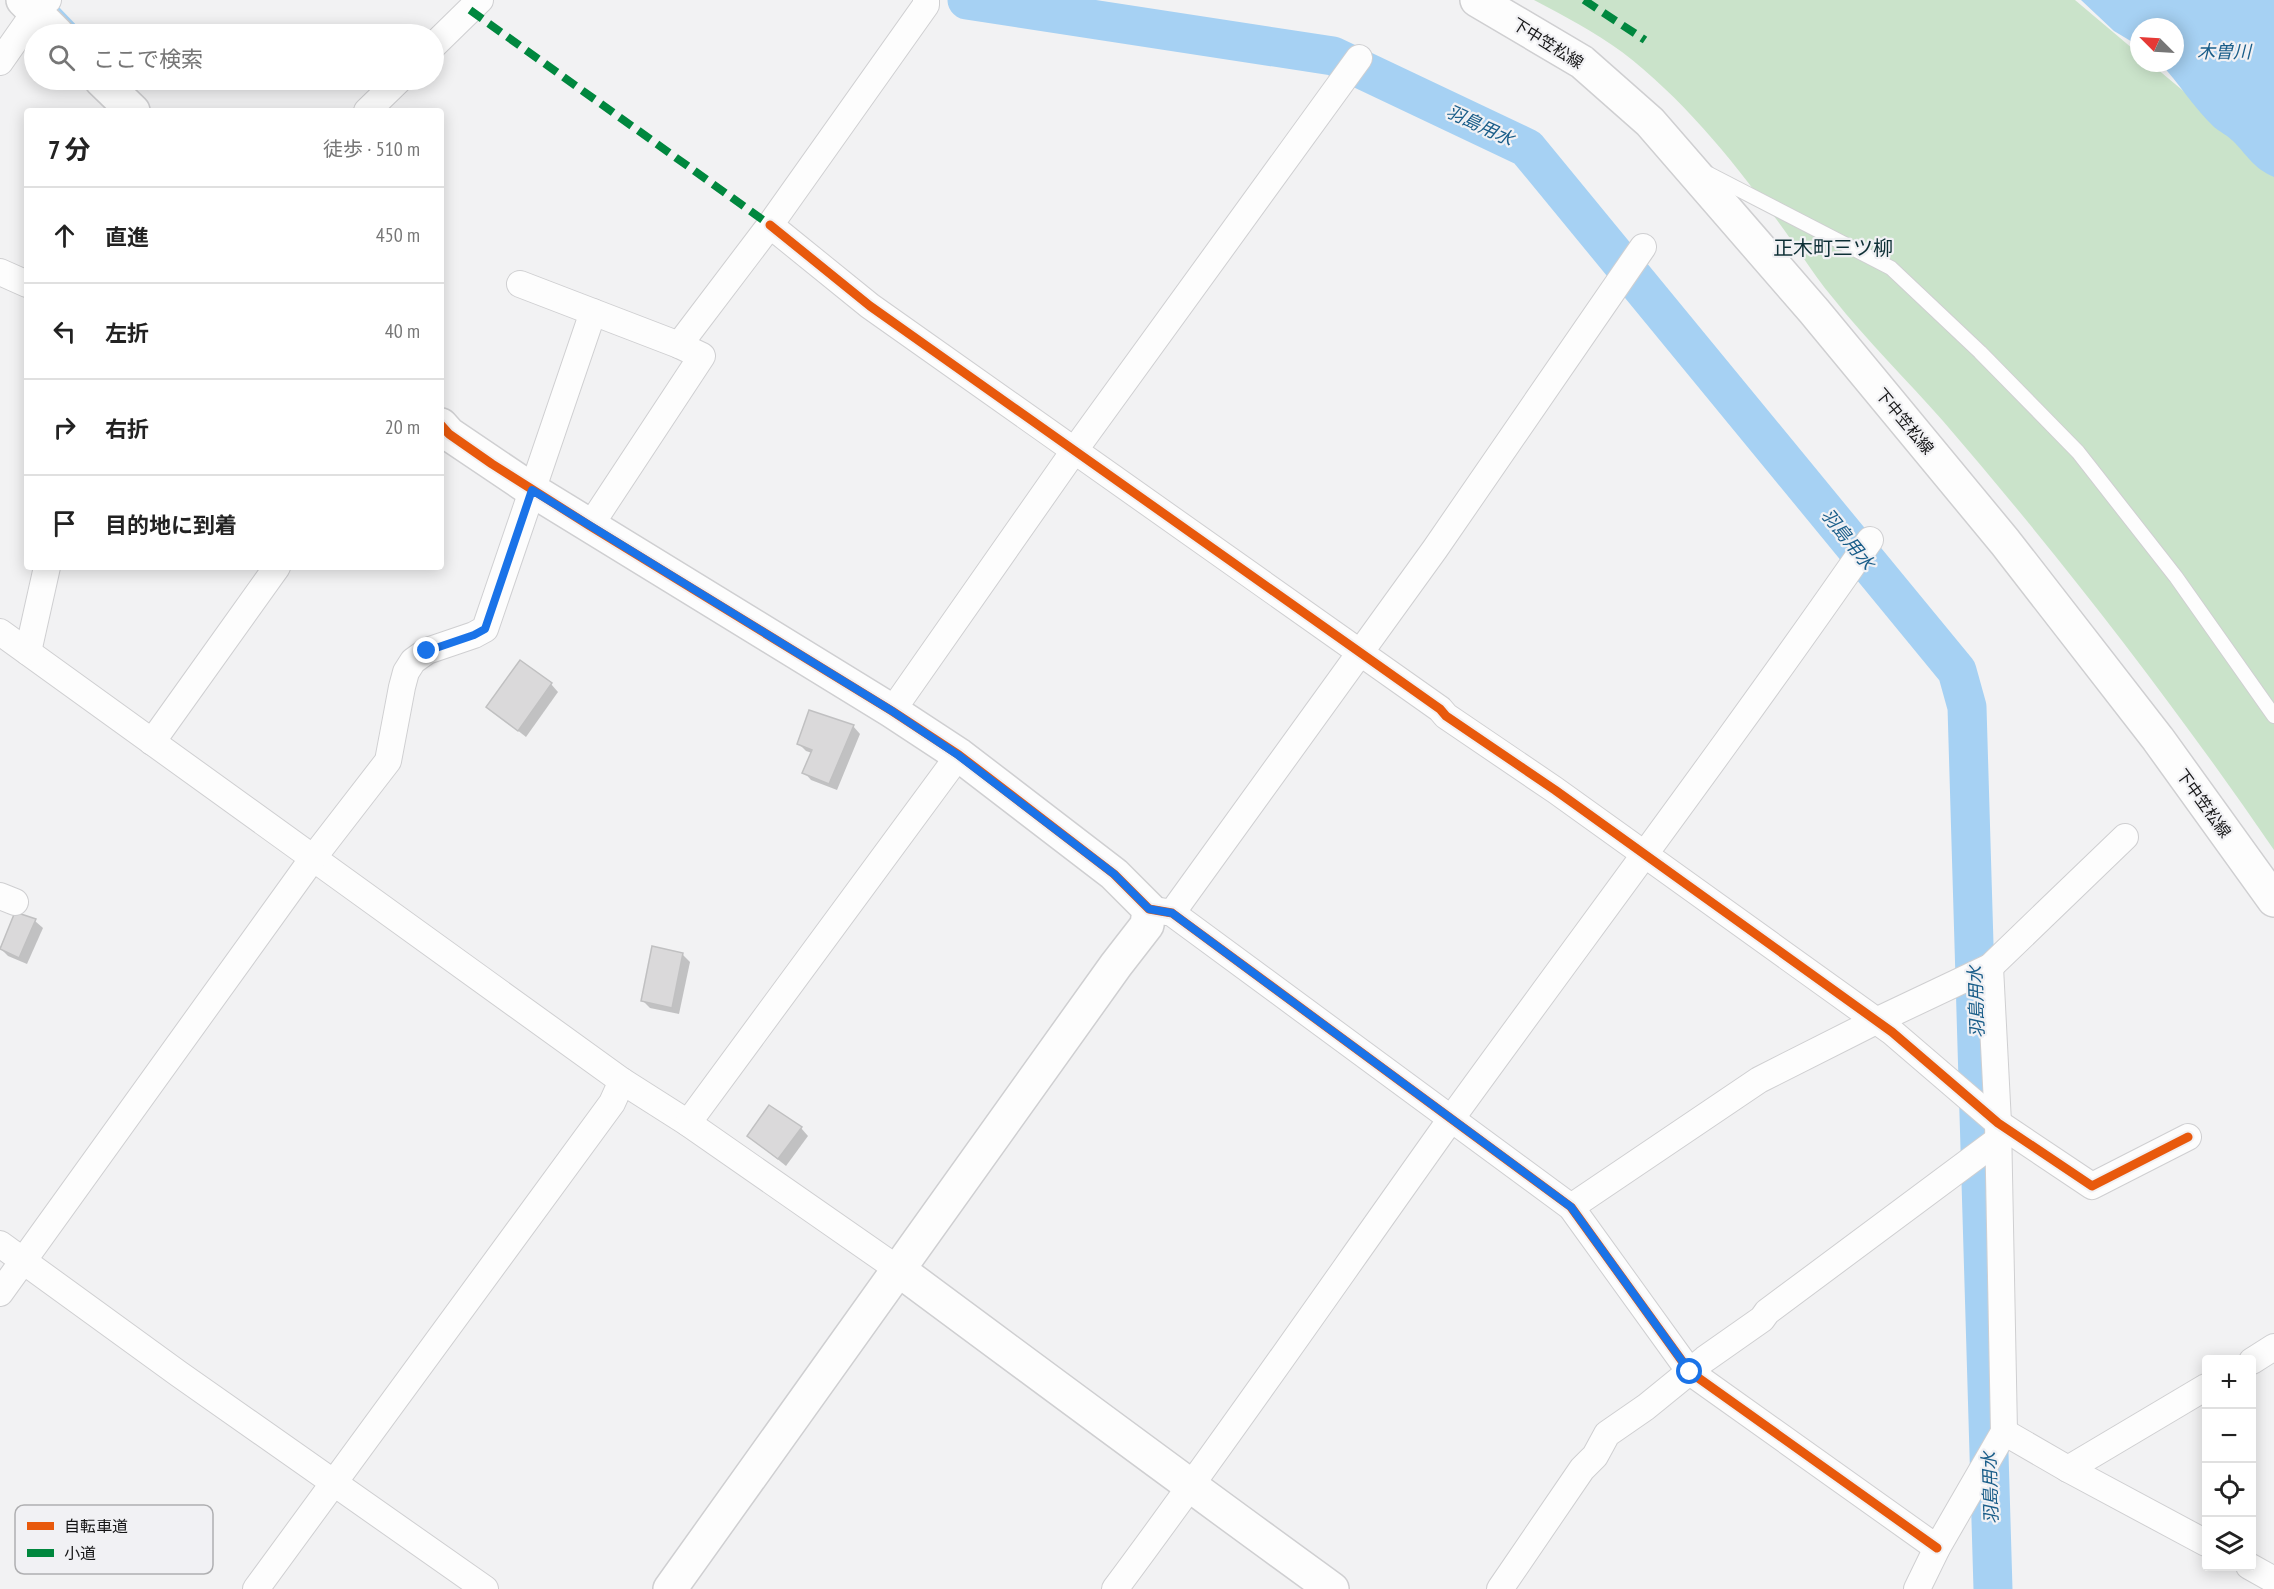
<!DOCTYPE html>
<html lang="ja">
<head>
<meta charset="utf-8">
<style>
	body { margin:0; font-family:"PT Sans Narrow","Noto Sans JP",sans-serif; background:#f2f2f2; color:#222 }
	.controls { position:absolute; right:18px; bottom:18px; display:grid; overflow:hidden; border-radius:6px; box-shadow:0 3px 15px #0003 }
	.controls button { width:54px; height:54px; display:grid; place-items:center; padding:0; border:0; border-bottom:2px solid #e0e0e0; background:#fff; color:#222; font:30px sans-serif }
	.compass { position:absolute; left:2130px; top:18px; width:54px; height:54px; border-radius:50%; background:#fff; box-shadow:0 3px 15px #0003; rotate:294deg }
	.stop { position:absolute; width:18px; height:18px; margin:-14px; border:4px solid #1a73e8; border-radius:50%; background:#fff }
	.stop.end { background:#1a73e8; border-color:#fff; box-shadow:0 2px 6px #0008 }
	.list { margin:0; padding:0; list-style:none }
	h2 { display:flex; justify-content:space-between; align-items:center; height:78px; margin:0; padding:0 24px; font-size:26px }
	h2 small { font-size:20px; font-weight:400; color:#767676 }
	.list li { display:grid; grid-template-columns:39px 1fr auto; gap:18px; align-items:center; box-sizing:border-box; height:96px; padding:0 24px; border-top:2px solid #e0e0e0 }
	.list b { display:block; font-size:22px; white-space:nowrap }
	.list em { font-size:20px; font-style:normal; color:#767676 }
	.icon { flex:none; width:33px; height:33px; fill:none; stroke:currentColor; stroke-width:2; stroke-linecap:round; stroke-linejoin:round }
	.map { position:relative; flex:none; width:2274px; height:1589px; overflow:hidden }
	.search { position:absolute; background:#fff; box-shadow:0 3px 15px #0003; left:24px; top:24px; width:420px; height:66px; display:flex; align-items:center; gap:15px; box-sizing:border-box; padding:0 21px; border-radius:33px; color:#767676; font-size:22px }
	.panel { position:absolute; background:#fff; box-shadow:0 3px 15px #0003; left:24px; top:108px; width:420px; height:462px; border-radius:6px }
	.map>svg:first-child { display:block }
	.green { fill:#cae3ca }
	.water { fill:#a6d1f3 }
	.shadow { fill:#0003 }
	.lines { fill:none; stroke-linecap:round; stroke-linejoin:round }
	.stream { stroke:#a6d1f3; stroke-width:7 }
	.river { stroke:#a6d1f3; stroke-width:39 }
	.building { fill:#dad9da; stroke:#c0c0c1; stroke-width:1.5 }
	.lane-casing { stroke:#cfcfd1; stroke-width:16 }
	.street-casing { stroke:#cfcfd1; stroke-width:28 }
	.secondary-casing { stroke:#cfcfd1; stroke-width:36 }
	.lane { stroke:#fdfdfd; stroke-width:14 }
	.street { stroke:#fdfdfd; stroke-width:26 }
	.secondary { stroke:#fdfdfd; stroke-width:33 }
	.quiet { stroke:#00873e; stroke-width:8; stroke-dasharray:15 8; stroke-linecap:butt }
	.cycleway-casing { stroke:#f1f1f4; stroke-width:13 }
	.cycleway { stroke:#e8590c; stroke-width:9 }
	.route { stroke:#1a73e8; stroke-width:8 }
	.labels { text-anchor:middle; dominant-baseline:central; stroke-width:4.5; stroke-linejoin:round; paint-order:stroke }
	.street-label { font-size:16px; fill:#151516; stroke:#f1f1f4 }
	.water-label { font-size:18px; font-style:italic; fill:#195d89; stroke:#f1f1f4 }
	.quarter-label { font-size:20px; fill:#0d2f35; stroke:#f1f1f4 }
	.key { fill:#f1f1f4; stroke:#afafb1; stroke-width:1.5 }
	.key-label { font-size:16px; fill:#151516 }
</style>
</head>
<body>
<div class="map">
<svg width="2274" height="1589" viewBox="0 0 2274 1589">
	<rect width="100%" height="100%" fill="#f2f2f3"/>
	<path class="green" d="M1534,0h541l64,54v9h11l124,104v683c-102,-149 -213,-292 -331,-429 -36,-41 -76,-80 -110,-123 -22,-26 -39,-56 -60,-83 -44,-59 -92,-118 -151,-163 -27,-20 -58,-36 -88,-52z"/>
	<path class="water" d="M2081,0h193v177c-21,-9 -26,-21 -41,-36 -6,-6 -13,-9 -19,-14 -20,-19 -35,-44 -54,-64h15v-36h-36v19l-25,-15z"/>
	<g class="shadow">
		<polygon points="551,684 558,692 526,737 488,707"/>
		<polygon points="853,726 860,734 837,790 811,780 804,772 812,753 806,751 798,743"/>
		<polygon points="15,914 35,921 43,928 27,964 8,956 0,948"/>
		<polygon points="682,954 690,962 679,1014 650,1008 642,1000"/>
		<polygon points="801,1128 808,1136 786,1166 749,1136"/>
	</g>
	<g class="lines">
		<polyline class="stream" points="54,7 80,34"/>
		<polyline class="river" points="967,0 1333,56 1527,148 1957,671 1967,707 1993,1589"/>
	</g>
	<g class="building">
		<polygon points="520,660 552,683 518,731 486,707"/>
		<polygon points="809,710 854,725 829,784 802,773 812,750 797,744"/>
		<polygon points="15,912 36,919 19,958 0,949"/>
		<polygon points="652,946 683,953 672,1008 641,1001"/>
		<polygon points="769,1105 802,1127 778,1159 747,1136"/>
	</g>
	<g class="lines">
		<defs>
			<polyline id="lane" points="1709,174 1891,268 1980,352 2078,452 2176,577 2274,716"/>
			<g id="street">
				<polyline points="434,45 480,0"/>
				<polyline points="0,62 35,12 48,0"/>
				<polyline points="367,111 399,80"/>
				<polyline points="770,225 870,306 1440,709 1446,716 1555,790 1892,1032 1998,1123 2092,1186 2188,1137"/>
				<polyline points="0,272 27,284"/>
				<polyline points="520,284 679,345"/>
				<polyline points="590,526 702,356 679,345 770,225 926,5 926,0"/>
				<polyline points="0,632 622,1081 688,1123 899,1270"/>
				<polyline points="28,652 47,567"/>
				<polyline points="892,711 1074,451 1359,58"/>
				<polyline points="152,742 277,567"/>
				<polyline points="0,896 15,902"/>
				<polyline points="1149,909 1172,913 1571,1207 1690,1372 1937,1548"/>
				<polyline points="1172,913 1435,549 1643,247"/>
				<polyline points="1990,967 1998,1123 2004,1432"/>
				<polyline points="688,1123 959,755"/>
				<polyline points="1571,1207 1759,1080 1876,1021 1990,967 2125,837"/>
				<polyline points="0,1244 179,1374 485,1589"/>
				<polyline points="0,1293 313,858 388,761 402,687 406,672 413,661 427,651 474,635 485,629 593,312"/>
				<polyline points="2252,1361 2274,1347"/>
				<polyline points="2068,1469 2206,1387"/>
				<polyline points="2249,1566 2274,1580"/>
				<polyline points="256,1589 612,1103 622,1081"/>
				<path d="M1115,1589c115,-154 224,-313 336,-470 140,-193 283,-383 419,-579"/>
				<polyline points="1500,1589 1582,1469 1595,1456 1607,1434 1646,1407 1705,1359 1762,1319 1767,1312 1998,1140"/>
				<polyline points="1917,1589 1937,1548 2004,1432 2068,1469 2206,1543"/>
			</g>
			<g id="secondary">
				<polyline points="23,0 57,34"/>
				<polyline points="1477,0 1582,62 1650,122 1814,311 2005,542 2158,739 2274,900"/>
				<polyline points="101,80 133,111"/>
				<polyline points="441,425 449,434 532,490 892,711 959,755 1114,874 1149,909 1147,925 1116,965 670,1589"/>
				<path d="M899,1270c144,107 288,214 433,319"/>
			</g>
		</defs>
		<use href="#lane" class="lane-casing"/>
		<use href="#street" class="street-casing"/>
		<use href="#secondary" class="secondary-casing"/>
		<use href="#lane" class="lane"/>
		<use href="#street" class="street"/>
		<use href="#secondary" class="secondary"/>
		<g class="quiet">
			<polyline points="1584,0 1645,40"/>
			<polyline points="470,10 770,225"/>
		</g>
		<defs>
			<g id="cycleway">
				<polyline points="770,225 870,306 1440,709 1446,716 1555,790 1892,1032 1998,1123 2092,1186 2188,1137"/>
				<polyline points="441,425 449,434 492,464 590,526 892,711 959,755 1114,874 1149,909 1172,913 1571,1207 1690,1372 1937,1548"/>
			</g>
		</defs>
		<use href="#cycleway" class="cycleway-casing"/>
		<use href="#cycleway" class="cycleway"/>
	</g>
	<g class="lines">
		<polyline class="route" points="427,651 474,635 485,629 532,490 892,711 958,755 1114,874 1149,909 1172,913 1571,1207 1690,1372"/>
	</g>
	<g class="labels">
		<g class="street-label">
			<text transform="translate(1548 43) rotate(32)">下中笠松線</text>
			<text transform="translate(1905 421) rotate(50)">下中笠松線</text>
			<text transform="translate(2204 803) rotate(54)">下中笠松線</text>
		</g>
		<g class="water-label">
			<text x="2224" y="51">木曽川</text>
			<text transform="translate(1480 125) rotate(25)">羽島用水</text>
			<text transform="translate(1848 539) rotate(51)">羽島用水</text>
			<text transform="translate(1976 1002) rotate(-92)">羽島用水</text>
			<text transform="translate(1990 1488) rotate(-92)">羽島用水</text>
		</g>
		<g class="quarter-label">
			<text x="1833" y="248">正木町三ツ柳</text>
		</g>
	</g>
	<rect x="15" y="1505" width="198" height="69" rx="9" class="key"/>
	<rect x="27" y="1522" width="27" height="8" fill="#e8590c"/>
	<rect x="27" y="1549" width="27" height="8" fill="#00873e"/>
	<g class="key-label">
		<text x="64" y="1532">自転車道</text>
		<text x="64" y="1559">小道</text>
	</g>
</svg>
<div class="controls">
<button>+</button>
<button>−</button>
<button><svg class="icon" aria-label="locate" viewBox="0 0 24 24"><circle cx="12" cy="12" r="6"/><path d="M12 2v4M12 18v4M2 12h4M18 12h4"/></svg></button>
<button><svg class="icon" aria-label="layers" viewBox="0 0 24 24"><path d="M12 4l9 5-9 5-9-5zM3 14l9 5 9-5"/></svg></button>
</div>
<svg class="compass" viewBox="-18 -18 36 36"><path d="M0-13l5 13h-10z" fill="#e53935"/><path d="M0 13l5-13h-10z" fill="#767676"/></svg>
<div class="stop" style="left:1690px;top:1372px"></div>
<div class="stop end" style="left:427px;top:651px"></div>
<div class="search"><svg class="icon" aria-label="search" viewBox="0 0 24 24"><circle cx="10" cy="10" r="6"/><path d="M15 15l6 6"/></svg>ここで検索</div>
<section class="panel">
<h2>7 分<small>徒歩 · 510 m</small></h2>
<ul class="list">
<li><svg class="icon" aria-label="ahead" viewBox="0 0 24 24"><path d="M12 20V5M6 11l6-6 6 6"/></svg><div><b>直進</b></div><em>450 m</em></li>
<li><svg class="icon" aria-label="left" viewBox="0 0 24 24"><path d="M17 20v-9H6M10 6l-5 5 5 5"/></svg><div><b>左折</b></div><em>40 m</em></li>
<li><svg class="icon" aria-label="right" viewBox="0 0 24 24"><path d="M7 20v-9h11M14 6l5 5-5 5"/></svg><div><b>右折</b></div><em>20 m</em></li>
<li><svg class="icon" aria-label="arrive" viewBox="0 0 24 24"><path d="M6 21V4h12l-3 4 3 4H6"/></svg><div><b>目的地に到着</b></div></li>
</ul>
</section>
</div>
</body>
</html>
